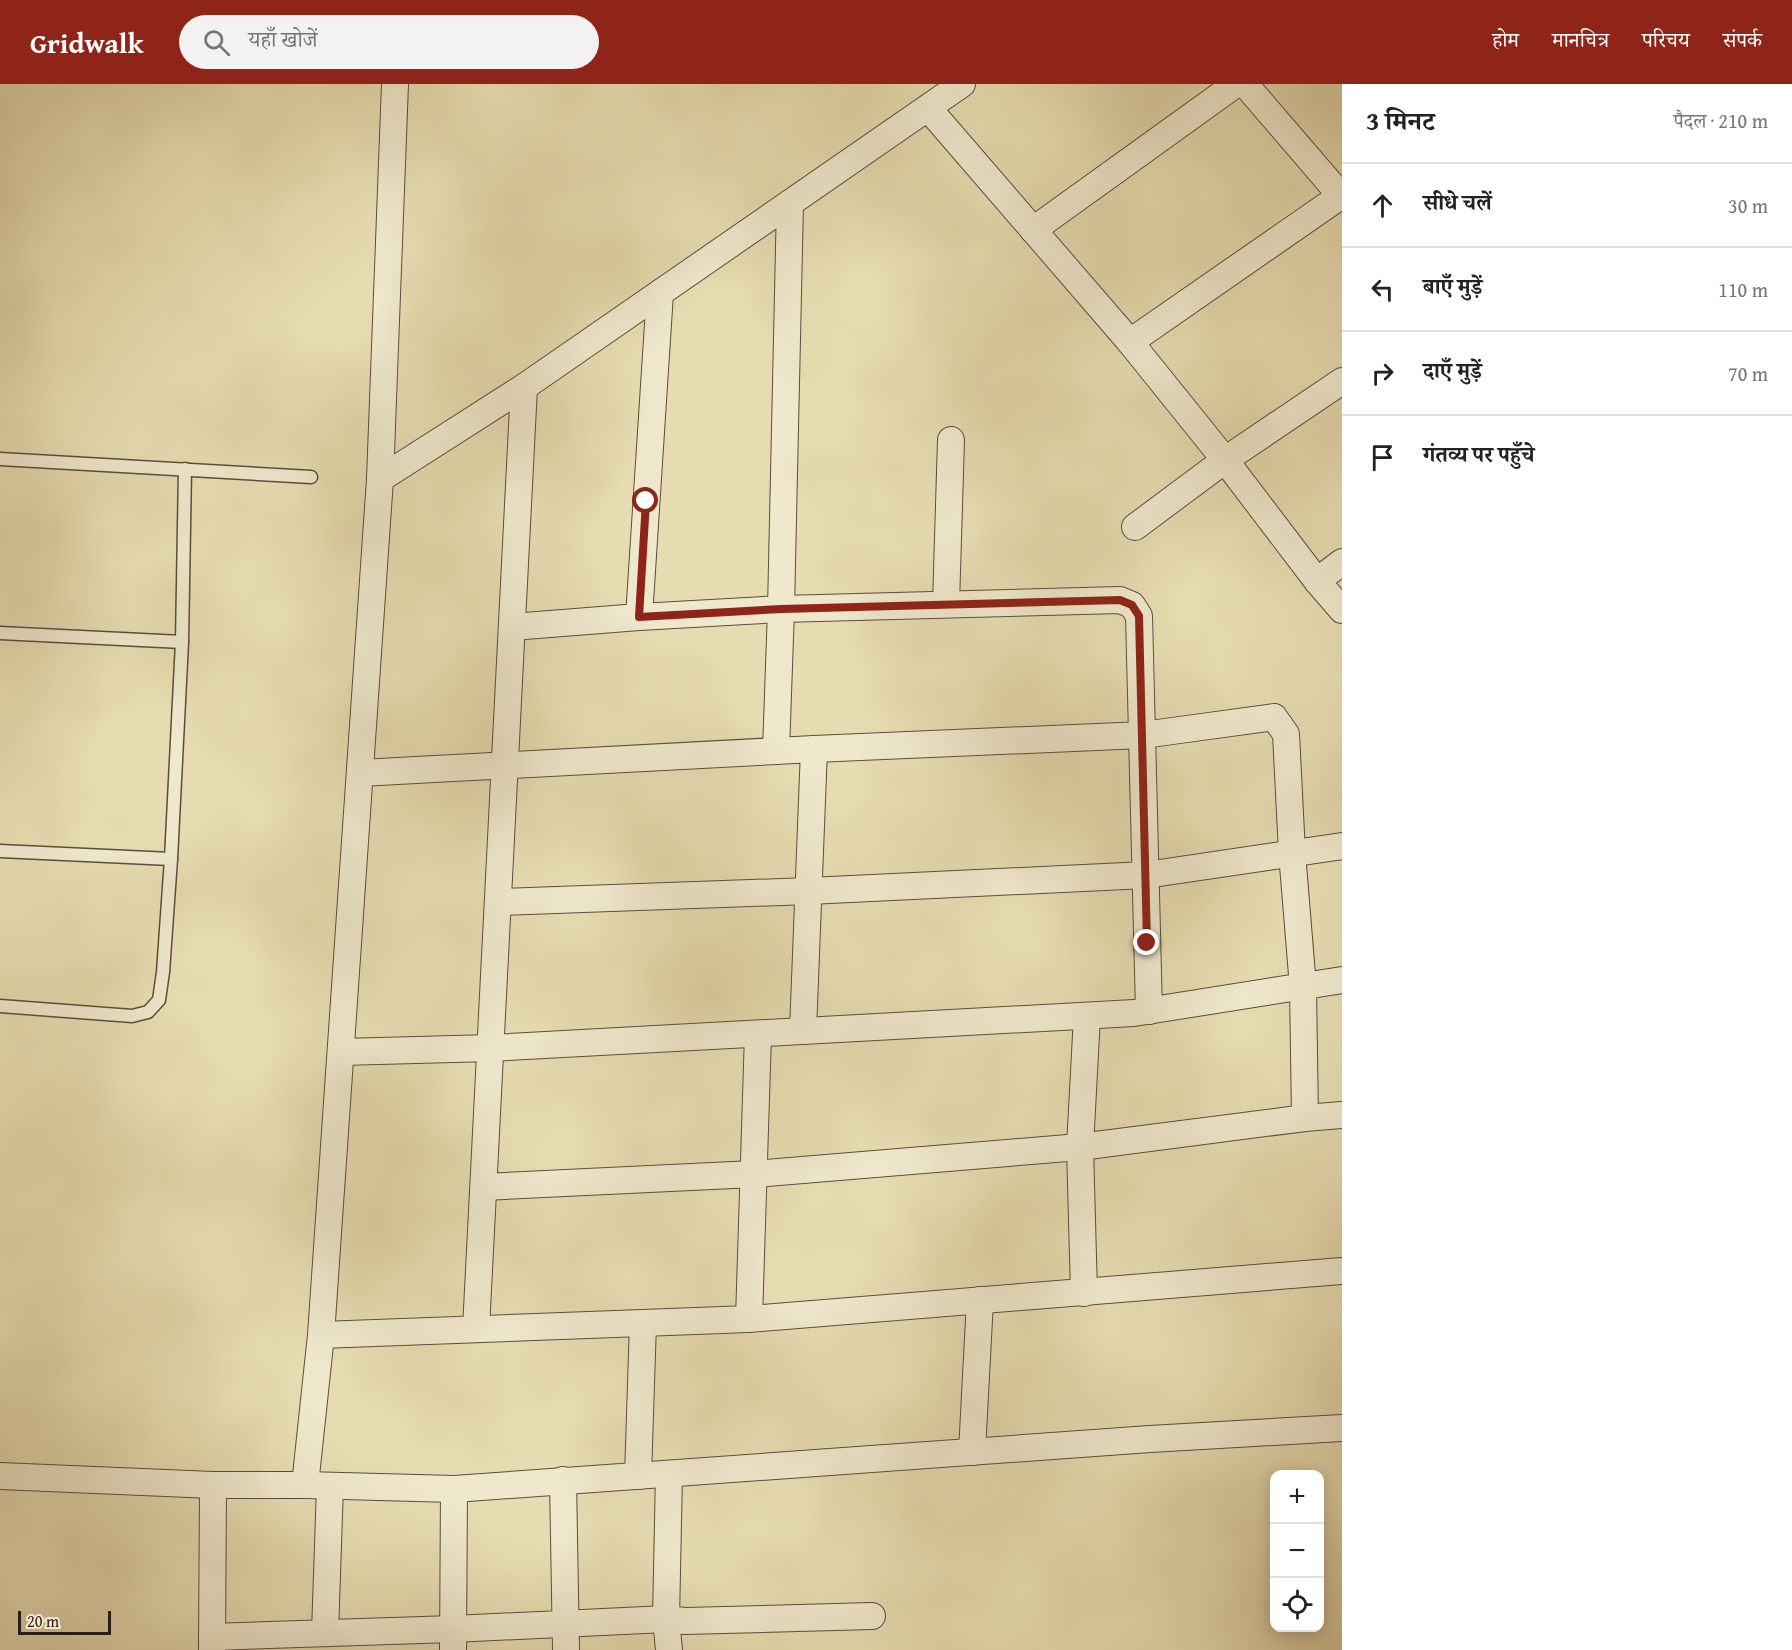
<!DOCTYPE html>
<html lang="hi">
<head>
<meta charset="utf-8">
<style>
	body { margin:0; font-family:"Gentium Book Plus","Noto Serif Devanagari",serif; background:#f2f2f2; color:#222 }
	.controls { position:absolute; right:18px; bottom:18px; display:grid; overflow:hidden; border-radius:12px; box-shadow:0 3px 15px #0003 }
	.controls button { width:54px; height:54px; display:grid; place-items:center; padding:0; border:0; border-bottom:2px solid #e0e0e0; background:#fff; color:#222; font:30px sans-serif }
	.scale { position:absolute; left:18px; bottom:15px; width:93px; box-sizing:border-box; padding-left:6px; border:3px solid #291f16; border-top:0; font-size:16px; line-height:21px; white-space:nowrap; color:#291f16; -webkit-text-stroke:4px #efe8cc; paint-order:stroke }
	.stop { position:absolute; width:18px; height:18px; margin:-14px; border:4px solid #8f2418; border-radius:50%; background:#fff }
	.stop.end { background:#8f2418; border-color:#fff; box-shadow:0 2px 6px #0008 }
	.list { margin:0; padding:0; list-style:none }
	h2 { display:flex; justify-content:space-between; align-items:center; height:78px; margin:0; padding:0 24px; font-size:26px }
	h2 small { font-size:20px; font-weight:400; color:#767676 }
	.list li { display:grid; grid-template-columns:39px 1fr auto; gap:18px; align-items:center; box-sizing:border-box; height:84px; padding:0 24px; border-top:2px solid #e0e0e0 }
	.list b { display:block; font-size:22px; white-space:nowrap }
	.list em { font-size:20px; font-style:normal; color:#767676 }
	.icon { flex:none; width:33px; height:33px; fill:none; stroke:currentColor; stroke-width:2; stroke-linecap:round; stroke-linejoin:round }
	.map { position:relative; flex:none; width:1342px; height:1566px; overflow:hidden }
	header { display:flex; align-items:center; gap:36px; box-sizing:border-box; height:84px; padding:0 30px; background:#8f2418; color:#fff }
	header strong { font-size:28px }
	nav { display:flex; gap:33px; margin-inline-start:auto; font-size:21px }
	.search { width:420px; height:54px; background:#f2f2f2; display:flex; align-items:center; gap:15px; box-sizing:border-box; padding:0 21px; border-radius:33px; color:#767676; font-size:22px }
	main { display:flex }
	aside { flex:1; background:#fff }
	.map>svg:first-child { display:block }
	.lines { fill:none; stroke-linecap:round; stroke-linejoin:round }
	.lane-casing { stroke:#584e3d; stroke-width:15 }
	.street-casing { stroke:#584e3d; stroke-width:28 }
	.lane { stroke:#efe8cc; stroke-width:12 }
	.street { stroke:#efe8cc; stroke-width:26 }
	.route { stroke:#8f2418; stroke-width:8 }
</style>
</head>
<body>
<header>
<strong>Gridwalk</strong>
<div class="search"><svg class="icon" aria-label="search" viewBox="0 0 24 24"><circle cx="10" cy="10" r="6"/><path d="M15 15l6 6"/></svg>यहाँ खोजें</div>
<nav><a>होम</a><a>मानचित्र</a><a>परिचय</a><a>संपर्क</a></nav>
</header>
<main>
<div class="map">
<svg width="1342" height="1566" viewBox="0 0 1342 1566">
	<rect width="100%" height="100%" fill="#e7dcb1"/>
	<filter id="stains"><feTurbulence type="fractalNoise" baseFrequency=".00333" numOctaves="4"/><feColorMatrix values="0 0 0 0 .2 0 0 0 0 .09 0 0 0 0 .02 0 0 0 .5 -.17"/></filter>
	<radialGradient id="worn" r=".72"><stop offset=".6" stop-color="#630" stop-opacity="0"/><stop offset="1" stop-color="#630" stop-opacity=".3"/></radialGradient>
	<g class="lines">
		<defs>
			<g id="lane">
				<polyline points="0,375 311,393"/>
				<polyline points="0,549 182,558 171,775 0,767"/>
				<polyline points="182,558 185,385"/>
				<polyline points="0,922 132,932 148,928 159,916 163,888 171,775"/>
			</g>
			<g id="street">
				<polyline points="1245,0 1342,113"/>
				<polyline points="928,24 1130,258 1225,376 1317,497 1342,526"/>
				<polyline points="1033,146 1236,0"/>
				<polyline points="1130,258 1342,111"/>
				<polyline points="380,395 524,303 962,0"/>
				<polyline points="1135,443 1225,376 1342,297"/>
				<polyline points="1317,497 1342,478"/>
				<polyline points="946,520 951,356"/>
				<polyline points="639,533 660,209"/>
				<polyline points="512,543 639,533 781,525 1120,516 1132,521 1139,532 1149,927"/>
				<polyline points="814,665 1143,651 1274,633 1286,650 1292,769 1303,903 1305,1034"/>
				<polyline points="776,667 781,525 790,119"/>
				<polyline points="360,689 814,665 803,947"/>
				<polyline points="498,818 809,807 1146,791 1342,762"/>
				<polyline points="341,968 491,964 1134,929 1342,896"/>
				<polyline points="484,1103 754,1090 1080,1063 1305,1034 1342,1031"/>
				<polyline points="1084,1209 1080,1063 1087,932"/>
				<polyline points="749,1235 758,950"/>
				<polyline points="476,1245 524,303"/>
				<polyline points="321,1251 749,1235 1342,1187"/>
				<polyline points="972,1368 980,1216"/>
				<polyline points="669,1390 666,1535 669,1566"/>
				<polyline points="0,1392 213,1401 305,1401 321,1251 380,395 395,0"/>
				<polyline points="638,1392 643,1239"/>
				<polyline points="563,1396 566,1566"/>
				<polyline points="305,1401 454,1405 1150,1355 1342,1344"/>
				<polyline points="325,1549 330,1402"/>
				<polyline points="212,1553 453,1545 666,1535 685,1537 872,1532"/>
				<polyline points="212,1566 213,1401"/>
				<polyline points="453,1566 454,1405"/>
			</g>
		</defs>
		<use href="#lane" class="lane-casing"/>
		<use href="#street" class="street-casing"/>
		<use href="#lane" class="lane"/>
		<use href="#street" class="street"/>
	</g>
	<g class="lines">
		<polyline class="route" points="646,417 639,533 781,525 1120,516 1132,521 1139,532 1147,859"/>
	</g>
	<rect width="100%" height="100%" filter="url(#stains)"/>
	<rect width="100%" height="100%" fill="url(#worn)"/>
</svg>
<div class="controls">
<button>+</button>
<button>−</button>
<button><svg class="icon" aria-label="locate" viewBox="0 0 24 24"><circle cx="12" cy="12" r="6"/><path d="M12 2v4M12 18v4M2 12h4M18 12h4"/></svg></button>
</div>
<div class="scale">20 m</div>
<div class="stop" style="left:646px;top:417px"></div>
<div class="stop end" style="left:1147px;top:859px"></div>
</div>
<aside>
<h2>3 मिनट<small>पैदल · 210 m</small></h2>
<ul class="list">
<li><svg class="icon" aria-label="ahead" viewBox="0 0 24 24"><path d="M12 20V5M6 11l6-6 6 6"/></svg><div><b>सीधे चलें</b></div><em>30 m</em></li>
<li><svg class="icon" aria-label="left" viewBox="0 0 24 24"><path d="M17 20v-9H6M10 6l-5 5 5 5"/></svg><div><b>बाएँ मुड़ें</b></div><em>110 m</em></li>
<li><svg class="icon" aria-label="right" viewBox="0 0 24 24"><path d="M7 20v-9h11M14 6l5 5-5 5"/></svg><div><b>दाएँ मुड़ें</b></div><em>70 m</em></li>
<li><svg class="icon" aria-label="arrive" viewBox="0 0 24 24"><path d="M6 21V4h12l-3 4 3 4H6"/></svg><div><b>गंतव्य पर पहुँचे</b></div></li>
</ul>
</aside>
</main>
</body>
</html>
